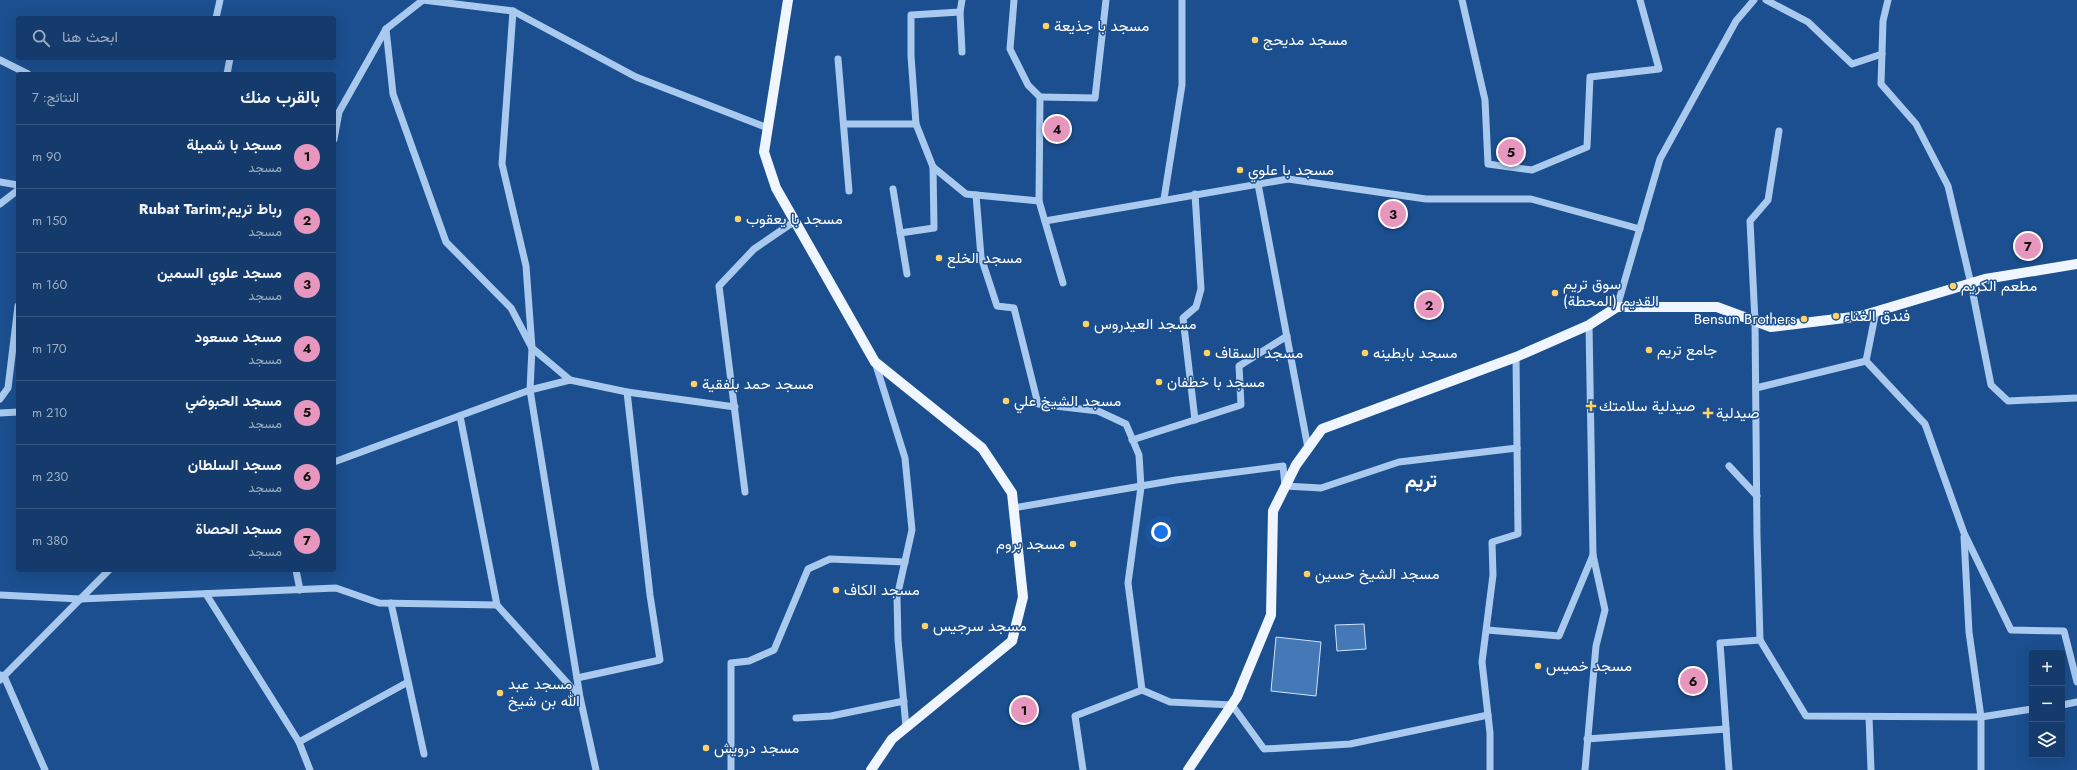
<!DOCTYPE html>
<html lang="ar">
<head>
<meta charset="utf-8">
<style>
	body { margin:0; font-family:Jost,Vazirmatn,sans-serif; background:#1d4271; color:#f1f3f6; direction:rtl }
	.controls { position:absolute; right:12px; bottom:12px; display:grid; overflow:hidden; border-radius:4px; box-shadow:0 4px 16px #0002 }
	.controls button { width:36px; height:36px; display:grid; place-items:center; padding:0; border:0; border-bottom:1px solid #33557e; background:#143b6b; color:#f1f3f6; font:20px sans-serif }
	.you { position:absolute; left:1161px; top:532px; width:14px; height:14px; margin:-10px; border:3px solid #fff; border-radius:50%; background:#1a73e8; box-shadow:0 0 0 6px #1a73e833 }
	.badge { display:grid; place-items:center; width:26px; height:26px; border-radius:50%; background:#e797bd; color:#111; font-size:13px; font-weight:700 }
	.pin { position:absolute; translate:-50% -50%; border:2px solid #fff; box-shadow:0 1px 4px #0006 }
	.list { margin:0; padding:0; list-style:none }
	h2 { display:flex; justify-content:space-between; align-items:center; height:52px; margin:0; padding:0 16px; font-size:17px }
	h2 small { font-size:13px; font-weight:400; color:#9dadc1 }
	.list li { display:grid; grid-template-columns:26px 1fr auto; gap:12px; align-items:center; box-sizing:border-box; height:64px; padding:0 16px; border-top:1px solid #33557e }
	.list b { display:block; font-size:15px; white-space:nowrap }
	.list p { margin:0; font-size:13px; white-space:nowrap; color:#9dadc1 }
	.list em { font-size:13px; font-style:normal; color:#9dadc1 }
	.icon { flex:none; width:22px; height:22px; fill:none; stroke:currentColor; stroke-width:2; stroke-linecap:round; stroke-linejoin:round }
	.map { position:relative; flex:none; width:2077px; height:770px; overflow:hidden; direction:ltr }
	.search { position:absolute; background:#143b6b; box-shadow:0 4px 16px #0002; left:16px; top:16px; width:320px; height:44px; display:flex; align-items:center; gap:10px; box-sizing:border-box; padding:0 14px; border-radius:4px; color:#9dadc1; font-size:15px }
	.panel { position:absolute; background:#143b6b; box-shadow:0 4px 16px #0002; left:16px; top:72px; width:320px; height:500px; border-radius:4px; direction:rtl }
	.map>svg:first-child { display:block }
	.building { fill:#4478b7; stroke:#cfe3fa }
	.lines { fill:none; stroke-linecap:round; stroke-linejoin:round }
	.minor { stroke:#a9c9ee; stroke-width:7 }
	.major { stroke:#f0f6ff; stroke-width:10 }
	.poi-dot { fill:#ffd166; stroke:#1b4f8f; stroke-width:1.5 }
	.labels { text-anchor:middle; dominant-baseline:central; stroke-width:3; stroke-linejoin:round; paint-order:stroke }
	.poi-label { font-size:15px; fill:#fff; stroke:#1b4f8f; text-anchor:start }
	.district-label { font-size:19px; font-weight:bold; fill:#fff; stroke:#1b4f8f }
</style>
</head>
<body>
<div class="map">
<svg width="2077" height="770" viewBox="0 0 2077 770">
	<rect width="100%" height="100%" fill="#1b4f8f"/>
	<g class="building">
		<polygon points="1364,624 1366,649 1337,651 1335,625"/>
		<polygon points="1276,637 1321,642 1316,696 1271,691"/>
	</g>
	<g class="lines">
		<g class="minor">
			<polyline points="1014,0 1010,49 1028,85 1040,97 1039,201 1063,283"/>
			<polyline points="1462,0 1485,100 1488,164 1532,170 1587,147 1590,77 1659,69 1640,0"/>
			<polyline points="1766,0 1808,22 1852,64 1882,54"/>
			<polyline points="1888,0 1883,21 1881,84 1916,124 1948,186 1971,284 1991,385 2008,401 2077,398"/>
			<polyline points="513,11 502,164 526,266 532,348 530,390 580,697 596,770"/>
			<polyline points="960,12 911,15 911,56 916,124 933,167 966,194 1039,201"/>
			<polyline points="216,18 220,0"/>
			<polyline points="386,29 393,94 446,242 511,308 532,348 570,380 627,392 650,595 660,660 577,678"/>
			<polyline points="962,52 960,12 962,0"/>
			<polyline points="838,59 849,191"/>
			<polyline points="0,60 28,74"/>
			<polyline points="227,74 230,58"/>
			<polyline points="1040,97 1095,98 1106,0"/>
			<polyline points="844,124 916,124"/>
			<polyline points="1779,131 1768,200 1750,221 1755,321 1757,536 1760,640 1806,716 1981,717 2032,709"/>
			<polyline points="334,139 339,112 386,29 423,0 513,11 636,77 768,128"/>
			<polyline points="0,182 18,185"/>
			<polyline points="1258,184 1308,448"/>
			<polyline points="893,189 907,274"/>
			<polyline points="1195,194 1201,289 1196,307 1183,318 1195,420"/>
			<polyline points="976,195 981,257 997,306 1014,308 1038,404 1098,411 1126,424 1139,455 1141,487 1128,583 1142,690 1170,702 1232,705 1264,749 1350,744 1488,715"/>
			<polyline points="1164,199 1182,85 1182,0"/>
			<polyline points="0,204 18,190"/>
			<polyline points="1045,221 1288,179 1426,199 1531,199 1640,229"/>
			<polyline points="900,233 934,228 933,167"/>
			<polyline points="1617,307 1660,159 1736,21 1754,0"/>
			<polyline points="1866,361 1925,424 1964,533 2011,630 2064,631 2077,682"/>
			<polyline points="875,362 905,458 912,530 897,597 898,640 906,727"/>
			<polyline points="1756,388 1866,361 1876,311"/>
			<polyline points="627,392 735,407"/>
			<polyline points="0,399 8,388 18,306"/>
			<polyline points="0,413 18,412"/>
			<polyline points="460,416 497,605 579,696"/>
			<polyline points="1132,440 1241,405 1239,366 1287,336"/>
			<polyline points="334,462 530,390 570,380"/>
			<polyline points="1729,466 1757,496"/>
			<polyline points="745,492 719,286 754,249 795,221"/>
			<polyline points="1013,508 1176,480 1283,466 1285,486 1321,488 1399,462 1517,448"/>
			<polyline points="1964,537 1969,632 1981,717 1981,770"/>
			<polyline points="296,570 300,590"/>
			<polyline points="206,594 299,742 310,770"/>
			<polyline points="0,595 80,599 336,588 379,603 497,605"/>
			<polyline points="391,603 424,754"/>
			<polyline points="1487,630 1559,636 1593,555"/>
			<polyline points="0,675 4,676 45,770"/>
			<polyline points="0,680 109,570"/>
			<polyline points="2062,705 2077,702"/>
			<polyline points="1869,717 1871,770"/>
			<polyline points="796,718 831,716 904,701"/>
			<polyline points="1587,739 1726,729"/>
			<polyline points="299,742 408,682"/>
			<polyline points="731,770 731,663 749,661 774,650 808,569 830,559 905,562"/>
			<polyline points="1083,770 1075,716 1142,690"/>
			<polyline points="1490,770 1490,733 1482,662 1493,575 1492,542 1518,534 1516,357"/>
			<polyline points="1585,770 1596,646 1605,610 1593,555 1589,325"/>
			<polyline points="1729,770 1720,643 1760,640"/>
		</g>
		<g class="major">
			<polyline points="788,0 764,152 776,188 875,362 982,448 1012,493 1023,597 1012,641 892,739 871,770"/>
			<polyline points="1188,770 1237,697 1271,615 1273,511 1296,465 1322,429 1516,357 1589,325 1617,307 1717,307 1771,327 1861,316 1985,279 2077,264"/>
		</g>
	</g>
	<g class="poi-dot">
		<circle cx="1046" cy="26" r="4"/>
		<circle cx="1255" cy="40" r="4"/>
		<circle cx="1240" cy="170" r="4"/>
		<circle cx="738" cy="219" r="4"/>
		<circle cx="939" cy="258" r="4"/>
		<circle cx="1953" cy="286" r="4"/>
		<circle cx="1555" cy="293" r="4"/>
		<circle cx="1836" cy="316" r="4"/>
		<circle cx="1804" cy="319" r="4"/>
		<circle cx="1086" cy="324" r="4"/>
		<circle cx="1649" cy="350" r="4"/>
		<circle cx="1207" cy="353" r="4"/>
		<circle cx="1365" cy="353" r="4"/>
		<circle cx="1159" cy="382" r="4"/>
		<circle cx="694" cy="384" r="4"/>
		<circle cx="1006" cy="401" r="4"/>
		<path d="M1589 400h4v4h4v4h-4v4h-4v-4h-4v-4h4z"/>
		<path d="M1706 407h4v4h4v4h-4v4h-4v-4h-4v-4h4z"/>
		<circle cx="1073" cy="544" r="4"/>
		<circle cx="1307" cy="574" r="4"/>
		<circle cx="836" cy="590" r="4"/>
		<circle cx="925" cy="626" r="4"/>
		<circle cx="1538" cy="666" r="4"/>
		<circle cx="500" cy="693" r="4"/>
		<circle cx="706" cy="748" r="4"/>
	</g>
	<g class="labels">
		<g class="poi-label">
			<text x="1054" y="26">مسجد با جذيعة</text>
			<text x="1263" y="40">مسجد مديحج</text>
			<text x="1248" y="170">مسجد با علوي</text>
			<text x="746" y="219">مسجد با يعقوب</text>
			<text x="947" y="258">مسجد الخلع</text>
			<text x="1563" y="284">سوق تريم<tspan x="1563" dy="17">القديم (المحطة)</tspan></text>
			<text x="1961" y="286">مطعم الكريم</text>
			<text x="1844" y="316">فندق الغناء</text>
			<text x="1796" y="319" text-anchor="end">Bensun Brothers</text>
			<text x="1094" y="324">مسجد العيدروس</text>
			<text x="1657" y="350">جامع تريم</text>
			<text x="1215" y="353">مسجد السقاف</text>
			<text x="1373" y="353">مسجد بابطينه</text>
			<text x="1167" y="382">مسجد با خطفان</text>
			<text x="702" y="384">مسجد حمد بلفقية</text>
			<text x="1014" y="401">مسجد الشيخ علي</text>
			<text x="1599" y="406">صيدلية سلامتك</text>
			<text x="1716" y="413">صيدلية</text>
			<text x="1065" y="544" text-anchor="end">مسجد بروم</text>
			<text x="1315" y="574">مسجد الشيخ حسين</text>
			<text x="844" y="590">مسجد الكاف</text>
			<text x="933" y="626">مسجد سرجيس</text>
			<text x="1546" y="666">مسجد خميس</text>
			<text x="508" y="684">مسجد عبد<tspan x="508" dy="17">الله بن شيخ</tspan></text>
			<text x="714" y="748">مسجد درويش</text>
		</g>
		<g class="district-label">
			<text x="1421" y="480">تريم</text>
		</g>
	</g>
</svg>
<div class="controls">
<button>+</button>
<button>−</button>
<button><svg class="icon" aria-label="layers" viewBox="0 0 24 24"><path d="M12 4l9 5-9 5-9-5zM3 14l9 5 9-5"/></svg></button>
</div>
<div class="you"></div>
<div class="pin badge" style="left:1024px;top:710px">1</div>
<div class="pin badge" style="left:1429px;top:305px">2</div>
<div class="pin badge" style="left:1393px;top:214px">3</div>
<div class="pin badge" style="left:1057px;top:129px">4</div>
<div class="pin badge" style="left:1511px;top:152px">5</div>
<div class="pin badge" style="left:1693px;top:681px">6</div>
<div class="pin badge" style="left:2028px;top:246px">7</div>
<div class="search"><svg class="icon" aria-label="search" viewBox="0 0 24 24"><circle cx="10" cy="10" r="6"/><path d="M15 15l6 6"/></svg>ابحث هنا</div>
<section class="panel">
<h2>بالقرب منك<small>النتائج: 7</small></h2>
<ul class="list">
<li><span class="badge">1</span><div><b>مسجد با شميلة</b><p>مسجد</p></div><em>90 m</em></li>
<li><span class="badge">2</span><div><b>رباط تريم;Rubat Tarim</b><p>مسجد</p></div><em>150 m</em></li>
<li><span class="badge">3</span><div><b>مسجد علوي السمين</b><p>مسجد</p></div><em>160 m</em></li>
<li><span class="badge">4</span><div><b>مسجد مسعود</b><p>مسجد</p></div><em>170 m</em></li>
<li><span class="badge">5</span><div><b>مسجد الحبوضي</b><p>مسجد</p></div><em>210 m</em></li>
<li><span class="badge">6</span><div><b>مسجد السلطان</b><p>مسجد</p></div><em>230 m</em></li>
<li><span class="badge">7</span><div><b>مسجد الحصاة</b><p>مسجد</p></div><em>380 m</em></li>
</ul>
</section>
</div>
</body>
</html>
